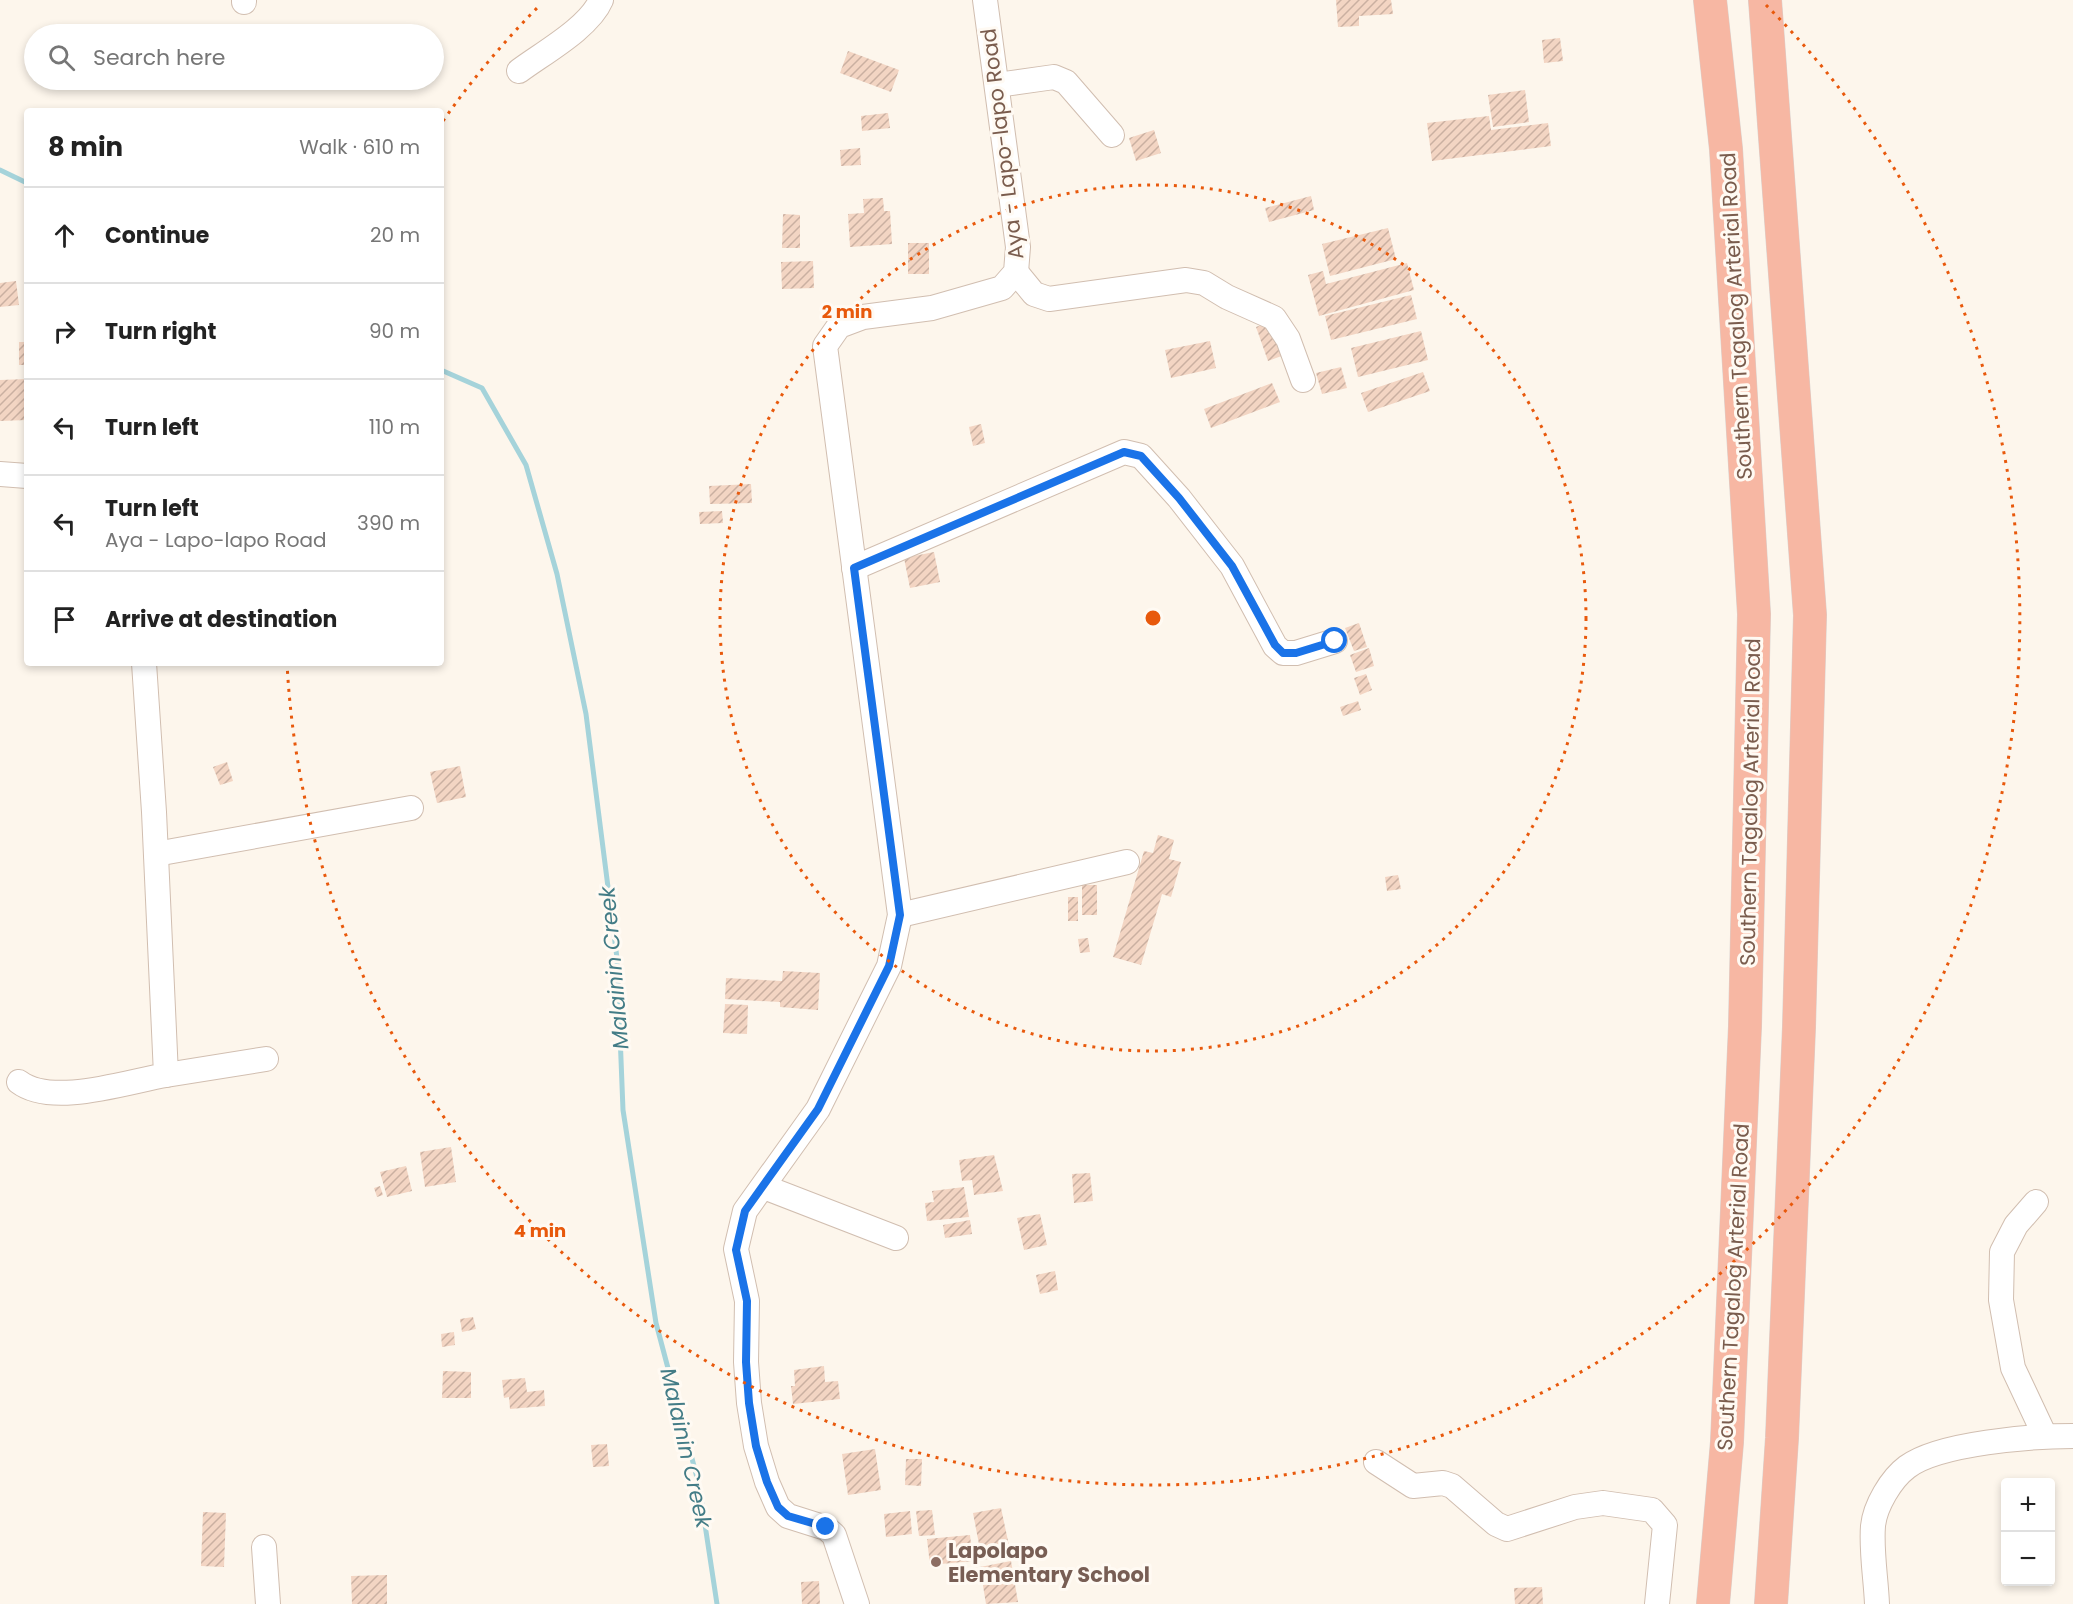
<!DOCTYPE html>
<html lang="en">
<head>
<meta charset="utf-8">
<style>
	body { margin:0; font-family:Poppins,sans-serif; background:#f2f2f2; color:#222 }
	.controls { position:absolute; right:18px; bottom:18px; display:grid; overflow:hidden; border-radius:6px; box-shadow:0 3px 9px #0003 }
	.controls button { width:54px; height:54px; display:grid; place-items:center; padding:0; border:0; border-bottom:2px solid #e0e0e0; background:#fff; color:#222; font:30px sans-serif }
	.stop { position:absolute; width:18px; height:18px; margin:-14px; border:4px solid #1a73e8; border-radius:50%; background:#fff }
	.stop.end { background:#1a73e8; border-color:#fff; box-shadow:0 2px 6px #0008 }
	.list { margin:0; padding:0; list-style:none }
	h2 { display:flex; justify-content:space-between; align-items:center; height:78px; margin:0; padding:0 24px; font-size:26px }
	h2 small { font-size:20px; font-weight:400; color:#767676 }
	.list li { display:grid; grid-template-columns:39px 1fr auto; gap:18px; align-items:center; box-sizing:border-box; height:96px; padding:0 24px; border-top:2px solid #e0e0e0 }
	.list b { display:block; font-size:22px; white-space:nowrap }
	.list p { margin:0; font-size:20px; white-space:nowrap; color:#767676 }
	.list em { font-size:20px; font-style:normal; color:#767676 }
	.icon { flex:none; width:33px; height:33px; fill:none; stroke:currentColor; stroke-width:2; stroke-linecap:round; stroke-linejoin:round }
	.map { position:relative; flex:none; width:2073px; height:1604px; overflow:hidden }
	.search { position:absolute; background:#fff; box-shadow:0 3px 9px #0003; left:24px; top:24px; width:420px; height:66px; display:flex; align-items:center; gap:15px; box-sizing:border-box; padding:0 21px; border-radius:33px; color:#767676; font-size:22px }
	.panel { position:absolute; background:#fff; box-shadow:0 3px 9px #0003; left:24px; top:108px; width:420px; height:558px; border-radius:6px }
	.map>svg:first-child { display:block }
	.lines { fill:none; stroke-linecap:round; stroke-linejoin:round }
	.stream { stroke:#a5d3da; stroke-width:5 }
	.building { fill:url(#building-hatch) }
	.minor-casing { stroke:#d1beb0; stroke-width:26 }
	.highway-casing { stroke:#dad1cd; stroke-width:34 }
	.minor { stroke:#fff; stroke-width:24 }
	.highway { stroke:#f7b7a3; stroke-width:33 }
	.route { stroke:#1a73e8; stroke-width:8 }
	.ring { fill:none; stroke:#e8590c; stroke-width:3; stroke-dasharray:3 6 }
	.education-dot { fill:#8d6e63; stroke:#fffaf3; stroke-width:2 }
	.labels { text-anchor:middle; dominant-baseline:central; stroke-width:6; stroke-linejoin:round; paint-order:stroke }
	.street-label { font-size:21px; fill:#7a5c4d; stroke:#fffaf3 }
	.education-label { font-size:21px; font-weight:bold; fill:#785e54; stroke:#fffaf3; text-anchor:start }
	.water-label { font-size:22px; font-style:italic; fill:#437c86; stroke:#fffaf3 }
	.centre { fill:#e8590c; stroke:#fffaf3; stroke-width:3 }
	.ring-label { font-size:18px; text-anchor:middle; font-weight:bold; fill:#e8590c; stroke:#fffaf3; stroke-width:6; stroke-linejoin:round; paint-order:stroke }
</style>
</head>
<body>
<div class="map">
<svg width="2073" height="1604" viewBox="0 0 2073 1604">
	<defs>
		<pattern id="building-hatch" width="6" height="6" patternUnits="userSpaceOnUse" patternTransform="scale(1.5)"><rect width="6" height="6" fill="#f3d5c3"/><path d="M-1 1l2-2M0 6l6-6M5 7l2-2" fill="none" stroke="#cab0a1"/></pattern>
	</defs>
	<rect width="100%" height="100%" fill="#fdf6ec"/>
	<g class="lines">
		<g class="stream">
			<polyline points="0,170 27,183"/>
			<polyline points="441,370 482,388 526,465 557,574 586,714 617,958 623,1110 656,1323 699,1485 717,1604"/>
		</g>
	</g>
	<g class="building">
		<polygon points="1336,0 1391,0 1393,14 1359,16 1359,26 1338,27"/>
		<polygon points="1560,38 1563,61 1544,63 1542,40"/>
		<polygon points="848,51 899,70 891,92 840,73"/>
		<polygon points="1525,90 1529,122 1493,127 1488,95"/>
		<polygon points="888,113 890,128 862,131 861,116"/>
		<polygon points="1489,116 1491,130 1548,123 1551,146 1432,161 1427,123"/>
		<polygon points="1154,130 1161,153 1136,161 1129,138"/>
		<polygon points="860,148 861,165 841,166 840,150"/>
		<polygon points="1311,196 1314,210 1269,222 1265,208"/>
		<polygon points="883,198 884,211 890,211 892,244 850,247 848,214 864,213 863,199"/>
		<polygon points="783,214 800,215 800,248 782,248"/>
		<polygon points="1388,228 1396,259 1330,276 1322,244"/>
		<rect x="908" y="243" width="21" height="31"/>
		<polygon points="813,261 814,288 782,289 781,262"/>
		<polygon points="1407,263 1414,290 1319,316 1308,275 1323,271 1326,284"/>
		<polygon points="16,281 19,305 0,307 0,283"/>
		<polygon points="1411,295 1417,319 1331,340 1325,316"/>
		<polygon points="1274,320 1287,354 1268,361 1256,327"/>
		<polygon points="1421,331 1428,360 1358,377 1351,348"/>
		<polygon points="1210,341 1216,368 1171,378 1165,350"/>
		<rect x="19" y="342" width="8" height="23"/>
		<polygon points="1341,367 1347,388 1322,394 1316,373"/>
		<polygon points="1423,372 1430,391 1368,412 1361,393"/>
		<polygon points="27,379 27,420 0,421 0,380"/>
		<polygon points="1272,383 1280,402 1211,428 1204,409"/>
		<polygon points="981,424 985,443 973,446 969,427"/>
		<polygon points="751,484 752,503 710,504 709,486"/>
		<polygon points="722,511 723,523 700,524 699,512"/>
		<polygon points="934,552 940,582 910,588 904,558"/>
		<polygon points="1359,623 1367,647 1354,651 1345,628"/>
		<polygon points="1369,648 1374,666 1356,672 1350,655"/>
		<polygon points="1366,674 1372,690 1360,695 1354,678"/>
		<polygon points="1358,701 1361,710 1343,716 1340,707"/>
		<polygon points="227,762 233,781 220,785 213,767"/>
		<polygon points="460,766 466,797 437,803 430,772"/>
		<polygon points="1158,835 1174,840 1169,859 1181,862 1171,897 1162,894 1141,965 1113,957 1144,851 1153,853"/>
		<polygon points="1398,875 1401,889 1387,891 1385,877"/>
		<rect x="1082" y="885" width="15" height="30"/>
		<rect x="1068" y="897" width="10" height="24"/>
		<polygon points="1088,938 1090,952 1080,953 1078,939"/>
		<polygon points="783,971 820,973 818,1010 780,1007 780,1002 725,999 726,978 782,981"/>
		<polygon points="725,1004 748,1005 747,1034 723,1033"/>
		<polygon points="451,1147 456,1182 425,1187 420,1152"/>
		<polygon points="994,1155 1003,1191 974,1195 972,1180 962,1181 959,1160"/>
		<polygon points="406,1166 412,1191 387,1197 380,1172"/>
		<polygon points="1090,1173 1093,1201 1074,1203 1072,1174"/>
		<polygon points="380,1186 383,1195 377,1197 374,1188"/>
		<polygon points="964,1187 969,1217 927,1221 925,1203 934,1202 932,1191"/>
		<polygon points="1040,1214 1047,1245 1024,1250 1017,1218"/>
		<polygon points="970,1220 972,1234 945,1238 943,1225"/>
		<polygon points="1055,1271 1058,1290 1040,1294 1036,1275"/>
		<polygon points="473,1317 476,1329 462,1332 460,1319"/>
		<polygon points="454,1332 455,1345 442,1347 441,1334"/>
		<polygon points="824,1366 825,1382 838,1381 840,1399 793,1404 791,1386 795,1386 794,1370"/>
		<polygon points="443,1371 471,1372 471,1398 442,1398"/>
		<polygon points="525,1378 527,1392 544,1390 545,1406 510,1409 509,1397 504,1398 502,1380"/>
		<polygon points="607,1444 609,1466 593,1467 591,1445"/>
		<polygon points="875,1449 881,1490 848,1495 842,1454"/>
		<polygon points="906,1459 922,1459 921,1486 905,1485"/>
		<polygon points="1001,1508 1011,1555 982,1560 973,1513"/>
		<polygon points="932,1510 935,1535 919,1536 916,1511"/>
		<polygon points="910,1511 912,1534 886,1537 884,1514"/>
		<polygon points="203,1512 226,1513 224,1567 201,1566"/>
		<polygon points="970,1535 973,1561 930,1565 927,1539"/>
		<polygon points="1011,1561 1018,1602 986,1604 980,1567"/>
		<polygon points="387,1575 387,1604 352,1604 351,1576"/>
		<polygon points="819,1581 820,1604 802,1604 801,1582"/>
		<polygon points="1542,1587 1543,1604 1515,1604 1514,1588"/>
	</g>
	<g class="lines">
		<defs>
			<g id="minor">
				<polyline points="244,0 244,2"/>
				<path d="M519,71c24,-18 70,-43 82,-71"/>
				<polyline points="997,85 1054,77 1066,82 1112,135"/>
				<polyline points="1016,272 1034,294 1049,299 1186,280 1204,283 1227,297 1274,318 1288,339 1303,380"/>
				<polyline points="0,474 27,476"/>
				<polyline points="854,568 1124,452 1141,456 1179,498 1232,566 1275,646 1283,653 1296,653 1335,641"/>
				<polyline points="156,854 411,808"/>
				<polyline points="900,915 1127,862"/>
				<polyline points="166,1075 266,1059"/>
				<path d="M19,1082c33,25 107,0 147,-7l-12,-263 -10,-149"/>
				<polyline points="764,1187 896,1238"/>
				<polyline points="2036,1202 2016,1225 2002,1252 2001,1300 2013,1368 2045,1436"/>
				<polyline points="1376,1462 1413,1486 1443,1483 1452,1486 1496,1524 1507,1529 1575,1507 1603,1503 1652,1510 1665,1525 1657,1604"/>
				<polyline points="264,1547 268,1604"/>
				<polyline points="857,1604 834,1535 826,1528 788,1516 778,1507 767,1482 756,1446 749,1403 746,1362 747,1301 736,1249 745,1211 818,1109 889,966 900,915 825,346 839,326 863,317 932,308 1002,288 1016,272 1018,247 985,0"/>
				<path d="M1877,1604c-1,-25 -6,-53 -4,-78 2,-20 18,-47 34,-59 32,-24 126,-31 166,-31"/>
			</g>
			<g id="highway">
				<polyline points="1710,0 1726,149 1754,614 1745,1026 1727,1442 1713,1604"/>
				<polyline points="1765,0 1810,615 1799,1027 1782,1438 1771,1604"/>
			</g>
		</defs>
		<use href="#minor" class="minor-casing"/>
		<use href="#highway" class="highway-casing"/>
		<use href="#minor" class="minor"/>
		<use href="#highway" class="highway"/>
	</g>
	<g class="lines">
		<polyline class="route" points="826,1527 788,1516 778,1507 767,1482 756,1446 749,1403 746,1362 747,1301 736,1250 745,1211 818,1109 889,966 900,915 854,568 1124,452 1141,456 1179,498 1232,566 1275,645 1283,653 1296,653 1335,641"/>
	</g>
	<g class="ring">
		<circle cx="1153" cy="618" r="433"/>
		<path d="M443 121A867 867 0 0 1 540 5M1766 5A867 867 0 1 1 287 663"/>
	</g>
	<circle class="education-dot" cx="936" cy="1562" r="6"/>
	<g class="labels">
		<g class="street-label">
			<text transform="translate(1002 144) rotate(-97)">Aya - Lapo-lapo Road</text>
			<text transform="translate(1736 316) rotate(-93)">Southern Tagalog Arterial Road</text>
			<text transform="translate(1750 802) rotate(-89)">Southern Tagalog Arterial Road</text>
			<text transform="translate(1733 1287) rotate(-87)">Southern Tagalog Arterial Road</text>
		</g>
		<g class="education-label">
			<text x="948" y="1550">Lapolapo<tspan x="948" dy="24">Elementary School</tspan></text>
		</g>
		<g class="water-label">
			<text transform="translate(614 968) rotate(-95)">Malainin Creek</text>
			<text transform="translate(686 1448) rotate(77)">Malainin Creek</text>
		</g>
	</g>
	<circle cx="1153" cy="618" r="9" class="centre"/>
	<g class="ring-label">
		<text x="847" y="318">2 min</text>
		<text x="540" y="1237">4 min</text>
	</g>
</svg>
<div class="controls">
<button>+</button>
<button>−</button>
</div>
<div class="stop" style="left:1335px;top:641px"></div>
<div class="stop end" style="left:826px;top:1527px"></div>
<div class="search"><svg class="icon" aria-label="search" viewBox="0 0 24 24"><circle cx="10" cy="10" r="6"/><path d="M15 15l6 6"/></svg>Search here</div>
<section class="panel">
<h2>8 min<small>Walk · 610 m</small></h2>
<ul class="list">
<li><svg class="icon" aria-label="ahead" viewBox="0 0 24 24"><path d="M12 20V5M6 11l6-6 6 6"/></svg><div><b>Continue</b></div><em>20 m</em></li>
<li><svg class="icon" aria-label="right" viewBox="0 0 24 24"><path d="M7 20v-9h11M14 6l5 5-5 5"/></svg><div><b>Turn right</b></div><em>90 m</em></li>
<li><svg class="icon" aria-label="left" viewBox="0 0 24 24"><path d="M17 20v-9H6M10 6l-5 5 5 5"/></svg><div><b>Turn left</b></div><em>110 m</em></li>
<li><svg class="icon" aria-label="left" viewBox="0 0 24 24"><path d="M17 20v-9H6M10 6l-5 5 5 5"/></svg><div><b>Turn left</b><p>Aya - Lapo-lapo Road</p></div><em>390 m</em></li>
<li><svg class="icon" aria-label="arrive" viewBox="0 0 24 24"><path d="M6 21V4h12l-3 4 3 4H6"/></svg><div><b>Arrive at destination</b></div></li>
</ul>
</section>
</div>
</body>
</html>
